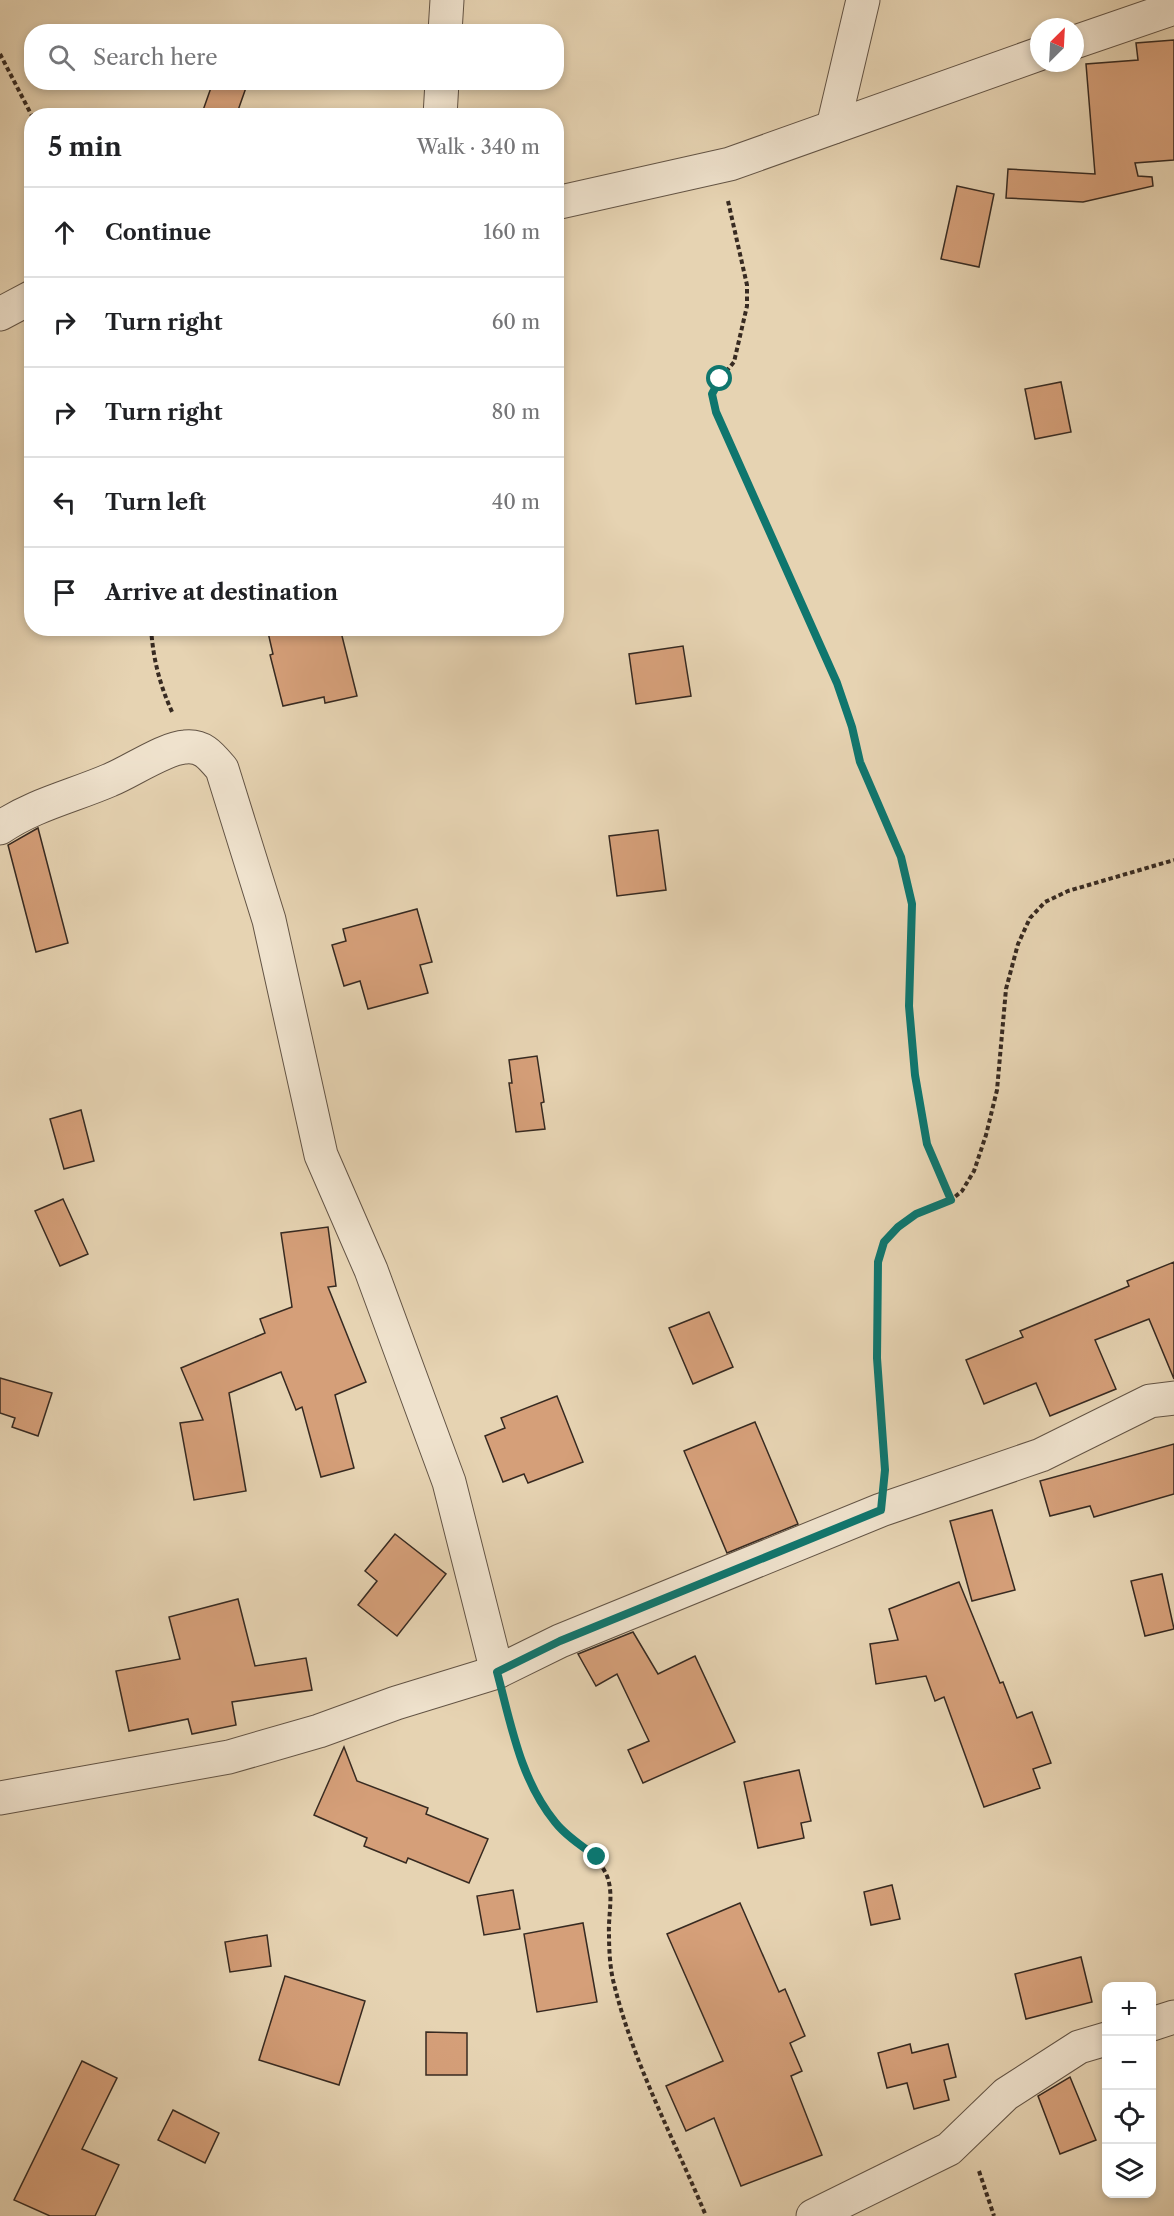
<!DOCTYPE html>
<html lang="en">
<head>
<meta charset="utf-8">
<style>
	body { margin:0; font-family:"Libre Caslon Text",serif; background:#f2f2f2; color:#202124 }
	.controls { position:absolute; right:18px; bottom:18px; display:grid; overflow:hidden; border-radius:12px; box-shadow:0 3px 9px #0003 }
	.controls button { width:54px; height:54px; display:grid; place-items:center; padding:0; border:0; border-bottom:2px solid #e0e0e0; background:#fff; color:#202124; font:30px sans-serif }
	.compass { position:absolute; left:1030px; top:18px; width:54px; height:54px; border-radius:50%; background:#fff; box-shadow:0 3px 9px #0003; rotate:24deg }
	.stop { position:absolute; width:18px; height:18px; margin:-14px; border:4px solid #0f766e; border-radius:50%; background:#fff }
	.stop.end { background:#0f766e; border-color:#fff; box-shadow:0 2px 6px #0008 }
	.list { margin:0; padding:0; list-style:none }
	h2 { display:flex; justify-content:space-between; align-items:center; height:78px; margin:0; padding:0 24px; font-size:26px }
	h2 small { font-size:20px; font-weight:400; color:#757577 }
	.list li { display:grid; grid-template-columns:39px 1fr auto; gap:18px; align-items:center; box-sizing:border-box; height:90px; padding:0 24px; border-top:2px solid #e0e0e0 }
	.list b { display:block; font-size:22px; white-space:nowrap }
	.list em { font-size:20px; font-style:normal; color:#757577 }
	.icon { flex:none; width:33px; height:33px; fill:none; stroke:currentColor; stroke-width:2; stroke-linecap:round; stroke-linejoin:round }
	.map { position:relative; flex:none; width:1174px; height:2216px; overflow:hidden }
	.search { position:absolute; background:#fff; box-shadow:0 3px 9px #0003; left:24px; top:24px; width:540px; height:66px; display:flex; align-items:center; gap:15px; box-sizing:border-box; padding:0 21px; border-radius:24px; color:#757577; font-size:22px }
	.panel { position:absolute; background:#fff; box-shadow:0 3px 9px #0003; left:24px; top:108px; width:540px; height:528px; border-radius:24px }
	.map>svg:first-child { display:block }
	.building { fill:#d59f79; stroke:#372a21; stroke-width:1.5 }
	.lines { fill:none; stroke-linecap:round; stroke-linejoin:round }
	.minor-casing { stroke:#635445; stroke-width:35 }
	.path { stroke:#372a21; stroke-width:4; stroke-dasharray:4.5 3; stroke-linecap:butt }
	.minor { stroke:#efe2cd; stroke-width:33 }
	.route { stroke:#0f766e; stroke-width:8 }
</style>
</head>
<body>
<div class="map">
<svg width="1174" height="2216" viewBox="0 0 1174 2216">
	<rect width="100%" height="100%" fill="#e6d3b2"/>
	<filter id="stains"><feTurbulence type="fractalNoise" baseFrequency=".00333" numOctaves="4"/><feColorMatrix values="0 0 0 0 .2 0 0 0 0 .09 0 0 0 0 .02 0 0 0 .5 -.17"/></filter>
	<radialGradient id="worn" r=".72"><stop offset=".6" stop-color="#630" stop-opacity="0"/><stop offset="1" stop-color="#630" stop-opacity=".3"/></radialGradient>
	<g class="building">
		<polygon points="1174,40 1174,160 1135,163 1138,176 1152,177 1153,186 1083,202 1006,198 1008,169 1095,174 1086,64 1138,60 1136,43"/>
		<polygon points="213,82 248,82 236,116 201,116"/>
		<polygon points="957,186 994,194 979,267 941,259"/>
		<polygon points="1061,382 1071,432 1035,439 1025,389"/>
		<polygon points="267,628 340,628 357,696 325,703 324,697 283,706 270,655 273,654"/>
		<polygon points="683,646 691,696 636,704 629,654"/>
		<polygon points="38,828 68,943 36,952 8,845"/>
		<polygon points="658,830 666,890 617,896 609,836"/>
		<polygon points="417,909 432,962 420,965 428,993 368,1009 360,981 344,986 332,945 346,941 343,929"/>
		<polygon points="537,1056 544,1102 541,1103 545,1129 516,1132 509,1083 512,1083 509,1060"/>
		<polygon points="81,1110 94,1161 64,1169 50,1119"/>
		<polygon points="63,1199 88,1254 60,1266 35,1211"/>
		<polygon points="328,1227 336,1286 328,1287 366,1382 335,1395 354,1468 321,1477 302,1407 296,1410 281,1372 229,1393 246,1491 194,1500 180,1423 203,1420 181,1368 265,1333 260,1319 292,1307 281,1233"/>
		<polygon points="1174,1262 1174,1379 1149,1319 1095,1340 1116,1389 1050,1416 1036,1383 984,1404 966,1360 1023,1337 1020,1331 1129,1286 1127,1281"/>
		<polygon points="709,1312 733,1367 693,1384 669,1328"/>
		<polygon points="0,1378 52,1393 38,1436 12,1427 15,1418 0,1413"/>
		<polygon points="557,1396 583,1462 528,1483 524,1474 503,1482 485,1436 505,1428 501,1418"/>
		<polygon points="755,1422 798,1524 727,1553 684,1451"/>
		<polygon points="1174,1444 1174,1494 1094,1517 1090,1506 1050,1516 1040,1481"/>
		<polygon points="992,1510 1015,1590 972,1601 950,1521"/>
		<polygon points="395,1534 446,1574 397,1636 358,1605 377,1581 365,1571"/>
		<polygon points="1162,1574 1174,1629 1145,1636 1131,1581"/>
		<polygon points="959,1582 1000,1683 1003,1682 1017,1718 1032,1712 1051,1763 1033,1769 1040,1788 984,1807 944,1697 935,1701 926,1676 876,1684 870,1644 898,1640 889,1609"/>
		<polygon points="238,1599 255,1666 306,1658 312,1690 232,1702 236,1725 192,1734 188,1719 129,1731 116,1671 180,1659 169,1617"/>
		<polygon points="633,1632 658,1674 695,1656 735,1742 643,1783 628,1750 649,1741 617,1674 596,1686 578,1654"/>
		<polygon points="344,1747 357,1781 428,1808 426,1814 488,1839 469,1883 408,1858 406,1863 364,1846 367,1838 314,1815"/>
		<polygon points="799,1770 811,1821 801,1823 804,1838 758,1848 744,1782"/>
		<polygon points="892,1885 900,1919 871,1925 864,1892"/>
		<polygon points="513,1890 520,1929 484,1935 477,1896"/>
		<polygon points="740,1903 779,1992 785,1989 805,2036 790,2043 802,2071 791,2076 822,2155 741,2186 714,2118 686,2131 666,2086 723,2061 667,1934"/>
		<polygon points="583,1923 597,2002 537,2012 524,1934"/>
		<polygon points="267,1935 271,1966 230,1972 225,1942"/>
		<polygon points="1081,1957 1092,2002 1026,2019 1015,1974"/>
		<polygon points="285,1976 365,2001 339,2085 259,2060"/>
		<polygon points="426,2032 467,2033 467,2075 426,2075"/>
		<polygon points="910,2044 912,2053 948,2044 956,2077 944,2080 949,2100 914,2109 907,2083 887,2088 878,2053"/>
		<polygon points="82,2061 117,2078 82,2149 119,2165 95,2216 50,2216 14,2200"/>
		<polygon points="1070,2077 1096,2140 1060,2154 1038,2096"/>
		<polygon points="173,2110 219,2133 205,2163 158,2140"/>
	</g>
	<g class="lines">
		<defs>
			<g id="minor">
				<polyline points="445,32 447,0"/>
				<polyline points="1075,42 1174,8"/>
				<polyline points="440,116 442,82"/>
				<polyline points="833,127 863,0"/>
				<polyline points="556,203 730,164 1039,54"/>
				<polyline points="0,314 32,297"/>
				<path d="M0,828c33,-23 73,-32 110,-48 20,-8 55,-32 75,-33 18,-2 26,9 37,22l47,151 52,235 50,115 78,212 48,190"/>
				<polyline points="0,1798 229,1757 319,1731 396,1703 497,1672 560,1641 881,1510 1041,1455 1150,1401 1174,1398"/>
				<polyline points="1152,2024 1174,2017"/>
				<polyline points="813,2216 949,2149 1006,2094 1079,2047 1106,2039"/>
			</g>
		</defs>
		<use href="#minor" class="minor-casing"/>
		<g class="path">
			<polyline points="0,54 32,116"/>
			<polyline points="728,201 747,285 747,306 734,362 720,379 712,394 716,412 837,683 852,727 860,762 901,857 912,904 909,1006 915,1075 927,1144 951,1200"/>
			<path d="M151,628c2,31 9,58 22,86"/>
			<polyline points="885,1470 877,1358 878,1262 884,1242 899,1227 916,1214 951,1200 962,1191 974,1171 986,1135 997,1090 1006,989 1018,944 1030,918 1045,902 1068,891 1174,860"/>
			<path d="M506,1705c11,42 20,87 51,119 18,19 39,27 50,52 7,18 1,40 2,58 0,16 1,35 5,50 20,81 60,155 92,232"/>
			<polyline points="979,2171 994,2216"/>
		</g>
		<use href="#minor" class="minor"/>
	</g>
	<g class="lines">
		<path class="route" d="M597,1857c-14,-10 -31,-21 -42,-35 -35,-43 -44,-98 -58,-150l63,-31 321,-131 4,-40 -8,-112 1,-96 6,-20 14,-15 18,-13 35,-14 -24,-56 -12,-69 -6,-69 3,-102 -11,-47 -41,-95 -8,-35 -15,-44 -121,-271 -4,-18 8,-15"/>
	</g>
	<rect width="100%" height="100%" filter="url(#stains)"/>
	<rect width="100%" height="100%" fill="url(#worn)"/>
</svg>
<div class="controls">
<button>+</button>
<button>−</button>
<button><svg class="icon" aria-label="locate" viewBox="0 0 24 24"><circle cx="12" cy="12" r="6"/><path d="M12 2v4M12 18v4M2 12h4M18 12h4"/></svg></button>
<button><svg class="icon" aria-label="layers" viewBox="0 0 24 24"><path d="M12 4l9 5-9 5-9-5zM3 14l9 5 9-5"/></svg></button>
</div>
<svg class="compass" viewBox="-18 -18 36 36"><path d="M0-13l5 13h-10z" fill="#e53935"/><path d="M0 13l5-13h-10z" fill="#757577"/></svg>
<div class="stop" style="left:720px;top:379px"></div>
<div class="stop end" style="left:597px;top:1857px"></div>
<div class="search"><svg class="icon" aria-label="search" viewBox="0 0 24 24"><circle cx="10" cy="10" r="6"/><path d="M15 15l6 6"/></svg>Search here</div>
<section class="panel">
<h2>5 min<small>Walk · 340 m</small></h2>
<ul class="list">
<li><svg class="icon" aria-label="ahead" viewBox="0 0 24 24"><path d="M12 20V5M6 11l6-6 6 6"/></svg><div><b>Continue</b></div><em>160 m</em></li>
<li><svg class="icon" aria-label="right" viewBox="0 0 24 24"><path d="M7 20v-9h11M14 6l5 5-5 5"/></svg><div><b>Turn right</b></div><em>60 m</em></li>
<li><svg class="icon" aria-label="right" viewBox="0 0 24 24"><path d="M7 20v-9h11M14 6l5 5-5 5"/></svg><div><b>Turn right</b></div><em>80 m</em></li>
<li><svg class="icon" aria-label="left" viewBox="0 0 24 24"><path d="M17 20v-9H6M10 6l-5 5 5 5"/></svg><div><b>Turn left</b></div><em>40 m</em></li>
<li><svg class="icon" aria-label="arrive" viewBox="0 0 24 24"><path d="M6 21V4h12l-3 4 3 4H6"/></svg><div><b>Arrive at destination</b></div></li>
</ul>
</section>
</div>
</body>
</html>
